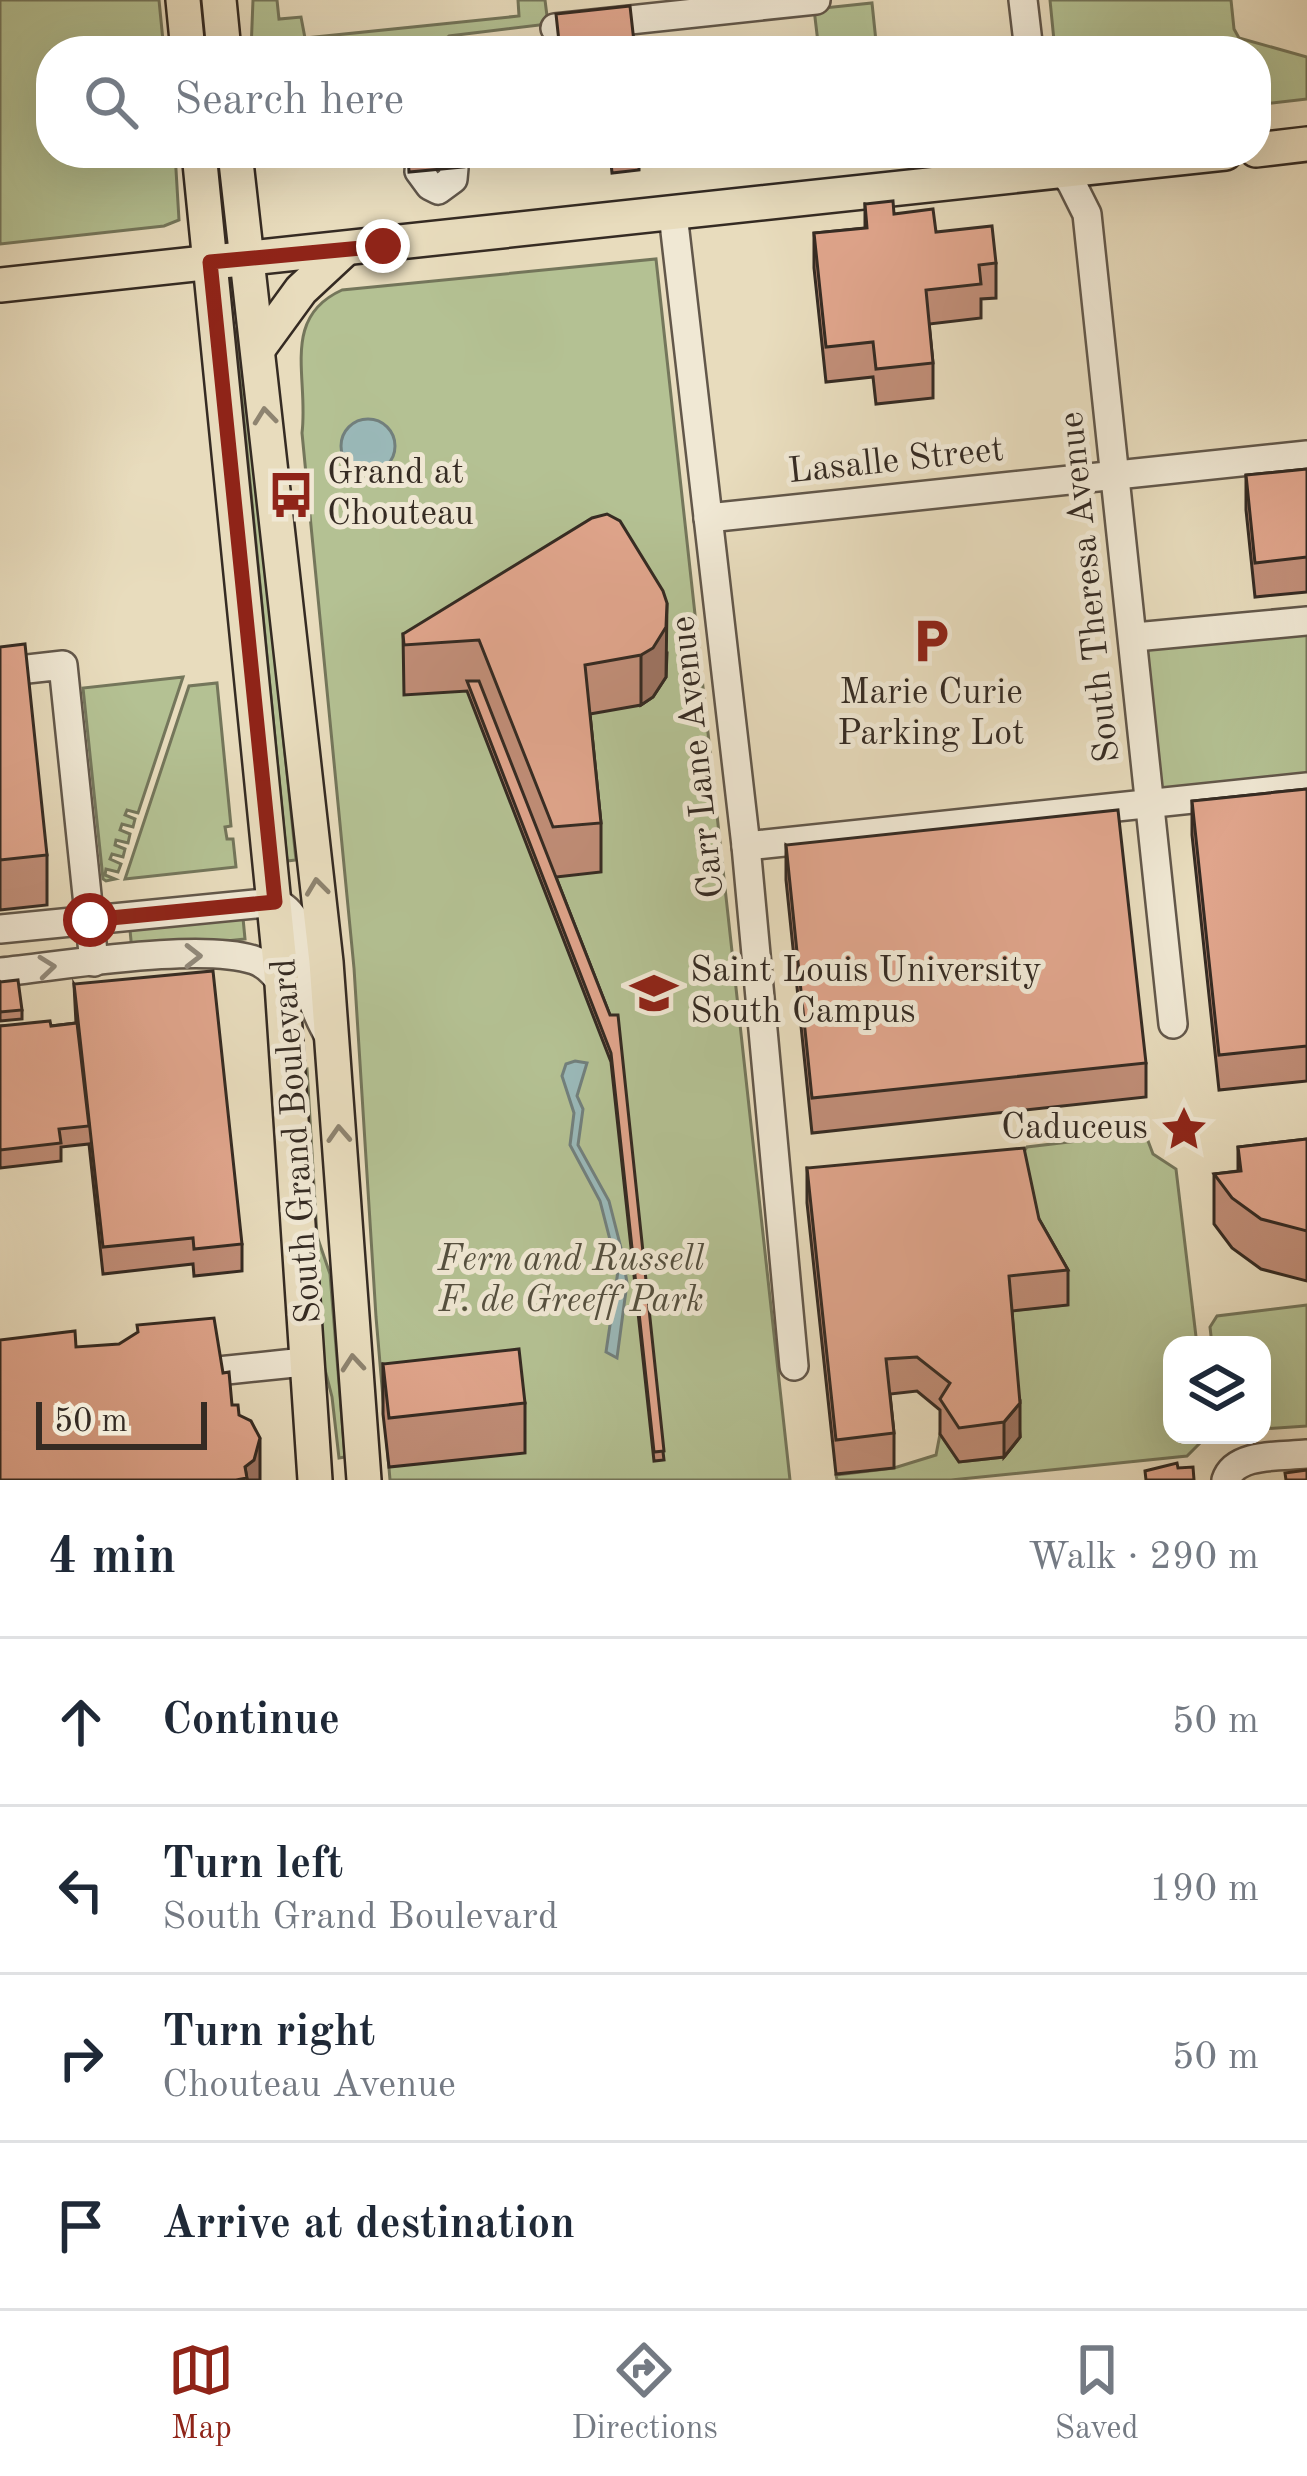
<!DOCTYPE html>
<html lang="en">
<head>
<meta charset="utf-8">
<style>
	body { margin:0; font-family:"Old Standard TT",serif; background:#f2f2f3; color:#1f2937 }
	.controls { position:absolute; right:36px; bottom:36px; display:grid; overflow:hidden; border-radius:24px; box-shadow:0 12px 48px #0002 }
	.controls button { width:108px; height:108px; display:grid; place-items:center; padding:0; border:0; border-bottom:3px solid #e0e1e3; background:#fff; color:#1f2937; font:60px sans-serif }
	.scale { position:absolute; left:36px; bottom:30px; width:171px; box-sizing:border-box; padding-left:12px; border:6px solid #352b23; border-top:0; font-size:33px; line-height:42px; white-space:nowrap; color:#352b23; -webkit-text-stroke:9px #f0e8d4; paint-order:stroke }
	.stop { position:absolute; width:36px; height:36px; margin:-27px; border:9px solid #8f2418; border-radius:50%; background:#fff }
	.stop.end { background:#8f2418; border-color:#fff; box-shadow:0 3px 12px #0008 }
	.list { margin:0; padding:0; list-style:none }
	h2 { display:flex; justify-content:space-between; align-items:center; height:156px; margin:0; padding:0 48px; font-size:51px }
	h2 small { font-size:39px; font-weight:400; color:#747a83 }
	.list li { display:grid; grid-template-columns:78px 1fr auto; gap:36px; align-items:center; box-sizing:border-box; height:168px; padding:0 48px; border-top:3px solid #e0e1e3 }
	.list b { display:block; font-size:45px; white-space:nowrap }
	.list p { margin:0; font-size:39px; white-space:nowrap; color:#747a83 }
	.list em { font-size:39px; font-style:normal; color:#747a83 }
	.icon { flex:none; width:66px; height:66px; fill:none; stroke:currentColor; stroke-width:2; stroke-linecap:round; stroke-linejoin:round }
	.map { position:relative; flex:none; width:1307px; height:1480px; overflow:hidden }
	.search { position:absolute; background:#fff; box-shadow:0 12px 48px #0002; left:36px; right:36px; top:36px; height:132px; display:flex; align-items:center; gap:30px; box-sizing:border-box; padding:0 42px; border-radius:48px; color:#747a83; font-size:45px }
	.sheet { height:828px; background:#fff }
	nav { display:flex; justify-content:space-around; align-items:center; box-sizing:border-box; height:168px; border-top:3px solid #e0e1e3; background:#fff; font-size:33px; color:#747a83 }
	nav a { display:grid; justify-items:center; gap:6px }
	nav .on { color:#8f2418 }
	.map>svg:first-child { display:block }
	.green { fill:#b4c193; stroke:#74765b; stroke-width:3 }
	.water { fill:#9ab9b9; stroke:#72807d; stroke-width:3 }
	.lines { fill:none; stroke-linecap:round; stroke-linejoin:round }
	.minor-casing { stroke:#62574a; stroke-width:32 }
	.major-casing { stroke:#352b23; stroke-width:38 }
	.minor { stroke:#f0e8d4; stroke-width:27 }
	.major { stroke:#e8dcbd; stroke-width:33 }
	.wall { fill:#c18e78; stroke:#352b23; stroke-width:3 }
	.shaded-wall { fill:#9d7462; stroke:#352b23; stroke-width:3 }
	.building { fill:#e0a58c; stroke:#352b23; stroke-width:3 }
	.oneway { stroke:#8e8470 }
	.oneway2 { stroke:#928a7c }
	.route { stroke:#8f2418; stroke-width:15 }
	.labels { text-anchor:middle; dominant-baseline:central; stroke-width:10; stroke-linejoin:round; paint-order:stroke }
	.street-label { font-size:36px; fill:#352b23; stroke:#f0e8d4 }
	.poi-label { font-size:36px; fill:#352b23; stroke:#f0e8d4; text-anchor:start }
	.park-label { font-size:36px; font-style:italic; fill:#55503f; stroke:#f0e8d4 }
</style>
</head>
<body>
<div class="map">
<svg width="1307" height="1480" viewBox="0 0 1307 1480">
	<rect width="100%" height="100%" fill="#e8dcbd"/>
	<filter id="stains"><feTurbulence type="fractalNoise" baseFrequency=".00167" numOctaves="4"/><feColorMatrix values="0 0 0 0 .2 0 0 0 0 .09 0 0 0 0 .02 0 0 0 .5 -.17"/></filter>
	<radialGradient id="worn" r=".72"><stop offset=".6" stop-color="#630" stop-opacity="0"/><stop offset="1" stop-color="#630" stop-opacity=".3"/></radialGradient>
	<g class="green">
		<polygon points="0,0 159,0 164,51 51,51 51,153 175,153 179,220 164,226 0,244"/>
		<path d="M253,0h24l2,19 22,-2 4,21 214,-22 -1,-16h27l3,24 -99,12c-26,23 -158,15 -198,15z"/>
		<polygon points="1050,0 1231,0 1234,29 1239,38 1307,57 1307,99 1256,105 1256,51 1055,51"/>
		<polygon points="872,3 877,51 819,51 814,9"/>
		<path d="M656,259l134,1221h-400l-14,-163 -22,-349 -52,-535c7,-55 -22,-115 40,-143z"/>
		<polygon points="235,329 241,329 296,860 287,861"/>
		<polygon points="1307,621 1307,787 1150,805 1135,637"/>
		<polygon points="183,677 138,813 127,810 125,815 135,819 133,827 122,824 120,830 130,834 128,843 116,840 115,845 125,849 123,857 112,854 110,859 121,864 118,872 106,869 105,875 115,879 106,881 103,879 83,688"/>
		<polygon points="217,683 231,826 225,827 227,839 233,839 236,867 125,879 189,686"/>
		<polygon points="243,918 245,939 132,951 130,930"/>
		<polygon points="307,1069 317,1236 330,1274 345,1457 339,1458 332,1397 316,1334 301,1070"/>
		<polygon points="1145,1133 1153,1154 1176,1169 1197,1345 1172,1345 1172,1435 1208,1435 1187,1456 951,1480 837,1480 836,1475 894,1468 936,1455 940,1434 959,1462 1004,1457 1020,1437 1009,1311 1066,1305 1007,1178 1027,1147"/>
		<polygon points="1307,1305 1307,1426 1262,1429 1262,1345 1212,1345 1210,1327 1217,1316"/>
	</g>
	<g class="water">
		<circle cx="368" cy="446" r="27"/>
		<polygon points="575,1061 587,1063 577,1096 583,1109 578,1145 609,1201 622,1252 627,1283 617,1358 606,1352 618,1271 600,1201 570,1145 574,1113 562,1076 566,1064"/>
	</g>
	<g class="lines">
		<defs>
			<g id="minor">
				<polyline points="1023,0 1029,51"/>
				<polyline points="555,28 816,0"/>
				<polyline points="1051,153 1072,184 1087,214 1173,1024"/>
				<polyline points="419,171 430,186 438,190 453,179 454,168"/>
				<polyline points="673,214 746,846 794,1366"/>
				<polyline points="708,518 1307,455"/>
				<polyline points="1135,637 1307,621"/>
				<polyline points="0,672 63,665 94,962"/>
				<polyline points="746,846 1307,787"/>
				<path d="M0,929l275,-27c32,15 29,55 34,85 3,16 10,31 18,46"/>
				<path d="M0,972c62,-6 199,-30 254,-12 13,4 21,14 28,24"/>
				<polyline points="189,1374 304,1362"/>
				<path d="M1226,1480c9,-28 56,-23 81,-26"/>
			</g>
			<g id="major">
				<polyline points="183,0 188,51"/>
				<polyline points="219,0 224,51"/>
				<polyline points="1256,150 1307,144"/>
				<polyline points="199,153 282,984 315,1480"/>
				<polyline points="235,153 326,962 364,1480"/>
				<polyline points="0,285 1225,153"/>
				<polyline points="258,349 301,290 344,250"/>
			</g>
		</defs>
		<use href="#minor" class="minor-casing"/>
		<use href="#major" class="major-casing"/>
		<use href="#minor" class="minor"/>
		<use href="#major" class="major"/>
	</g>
	<g class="wall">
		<polygon points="284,153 342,153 342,157 285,164"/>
		<polygon points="408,153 464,153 464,167 409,172"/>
		<polygon points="610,153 639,153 639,170 612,173"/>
		<polygon points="657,153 717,153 657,160"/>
		<polygon points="865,204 894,214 936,232 996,263 996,298 981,299 981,318 929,324 933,363 933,398 876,404 873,377 826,382 814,268 814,233 865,228"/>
		<polygon points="1307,469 1307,592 1255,597 1246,510 1246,475"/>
		<polygon points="403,634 667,653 666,677 653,697 641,705 590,714 601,823 601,872 556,877 610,1015 664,1460 654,1461 611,1062 467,691 404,695"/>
		<polygon points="0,647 47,855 47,905 0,910"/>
		<polygon points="1307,789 1307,1081 1219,1090 1192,835 1192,801"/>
		<polygon points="786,845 1146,1063 1146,1097 812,1133 786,880"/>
		<polygon points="0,982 22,1010 22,1019 0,1021"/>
		<polygon points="74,984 242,1244 242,1271 194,1276 193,1264 103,1274 89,1144 61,1147 61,1161 0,1168 0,1026 51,1026 76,1023"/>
		<polygon points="1307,1139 1307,1281 1261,1269 1232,1248 1214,1224 1214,1174 1238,1171 1238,1147"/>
		<polygon points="807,1168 1039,1219 1068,1270 1068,1305 1012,1311 1020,1437 1004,1457 959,1462 940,1434 940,1410 917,1391 890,1394 894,1433 894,1468 836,1474 807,1203"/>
		<polygon points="383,1364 525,1403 525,1453 389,1467 383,1414"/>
	</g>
	<g class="shaded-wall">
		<polygon points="667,603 666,677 653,697 641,705 641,655"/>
		<polygon points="1020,1403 1020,1437 1004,1457 1004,1422"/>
		<polygon points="260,1438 260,1480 247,1480 245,1467"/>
	</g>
	<g class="building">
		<polygon points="630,6 635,51 560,51 556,14"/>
		<polygon points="708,42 709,51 649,51 648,48"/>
		<polygon points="893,201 894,214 933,209 936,232 992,226 996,263 979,265 981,284 926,290 933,363 876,369 873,342 826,347 814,233 867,228 865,204"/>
		<polygon points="1307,469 1307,557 1255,563 1246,475"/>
		<polygon points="607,514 620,521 663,591 667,603 666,627 653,648 641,655 585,665 601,823 553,827 479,640 404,645 403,634 592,518"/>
		<polygon points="25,644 47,855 0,860 0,647"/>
		<polygon points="467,681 479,681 610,1015 618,1015 664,1451 654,1452 611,1053"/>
		<polygon points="1307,789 1307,1046 1219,1055 1192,801"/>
		<polygon points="1118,810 1146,1063 812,1098 786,845"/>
		<polygon points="213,971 242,1244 194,1249 193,1238 103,1247 74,984"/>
		<polygon points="18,980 22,1010 0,1012 0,982"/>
		<polygon points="50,1021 51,1026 77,1023 89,1126 59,1129 61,1143 0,1150 0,1026"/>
		<polygon points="1307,1139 1307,1231 1261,1219 1232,1198 1214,1174 1241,1171 1238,1147"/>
		<polygon points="1024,1148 1039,1219 1068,1270 1009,1276 1020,1403 1004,1422 959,1428 940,1399 950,1383 917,1357 886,1359 894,1433 836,1440 807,1168"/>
		<polygon points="214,1318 223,1373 229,1372 232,1405 238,1405 239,1415 251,1421 260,1438 254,1460 245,1467 247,1478 236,1480 0,1480 0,1340 75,1331 76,1347 119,1344 138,1332 137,1325"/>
		<polygon points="519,1349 525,1403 389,1418 383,1364"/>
		<polygon points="1177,1463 1178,1468 1193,1467 1194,1480 1146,1480 1145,1471"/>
		<polygon points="1307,1470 1307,1480 1286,1480 1285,1473"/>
	</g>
	<defs><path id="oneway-chevron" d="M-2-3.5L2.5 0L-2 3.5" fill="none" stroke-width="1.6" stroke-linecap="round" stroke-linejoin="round" transform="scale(3)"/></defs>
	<g class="oneway">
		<use href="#oneway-chevron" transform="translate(265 416) rotate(-96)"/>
		<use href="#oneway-chevron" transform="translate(317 887) rotate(-97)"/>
		<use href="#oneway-chevron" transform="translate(339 1134) rotate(-93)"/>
		<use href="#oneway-chevron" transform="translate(353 1363) rotate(-95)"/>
	</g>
	<g class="oneway2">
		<use href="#oneway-chevron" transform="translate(193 956)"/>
		<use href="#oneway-chevron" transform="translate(47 967) rotate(-6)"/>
	</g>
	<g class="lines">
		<polyline class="route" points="90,920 275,902 210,262 383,246"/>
	</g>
	<defs>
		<symbol id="bus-bare" viewBox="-9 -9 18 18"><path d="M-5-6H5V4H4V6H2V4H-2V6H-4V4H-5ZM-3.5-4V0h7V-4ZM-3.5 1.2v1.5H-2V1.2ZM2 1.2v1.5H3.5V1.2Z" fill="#8f2418" stroke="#f0e8d4" stroke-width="2.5" paint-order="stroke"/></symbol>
		<symbol id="parking-bare" viewBox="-9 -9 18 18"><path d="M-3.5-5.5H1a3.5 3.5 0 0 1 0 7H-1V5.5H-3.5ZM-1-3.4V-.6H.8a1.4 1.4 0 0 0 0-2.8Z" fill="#8f2418" stroke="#f0e8d4" stroke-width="2.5" paint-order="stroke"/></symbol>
		<symbol id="university-bare" viewBox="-9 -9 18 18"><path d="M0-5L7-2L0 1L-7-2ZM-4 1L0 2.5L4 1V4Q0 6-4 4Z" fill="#8f2418" stroke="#f0e8d4" stroke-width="2.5" paint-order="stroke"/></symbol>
		<symbol id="sight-bare" viewBox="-9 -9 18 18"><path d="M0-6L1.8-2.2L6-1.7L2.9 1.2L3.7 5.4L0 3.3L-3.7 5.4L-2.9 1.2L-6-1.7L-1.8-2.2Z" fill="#8f2418" stroke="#f0e8d4" stroke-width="2.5" paint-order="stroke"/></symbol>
	</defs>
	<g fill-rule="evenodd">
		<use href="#bus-bare" x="258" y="462" width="66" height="66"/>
		<use href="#parking-bare" x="898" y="608" width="66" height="66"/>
		<use href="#university-bare" x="621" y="960" width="66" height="66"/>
		<use href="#sight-bare" x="1151" y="1096" width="66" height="66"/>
	</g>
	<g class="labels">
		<g class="street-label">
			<text transform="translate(896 462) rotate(-6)">Lasalle Street</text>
			<text transform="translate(1091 587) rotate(-96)">South Theresa Avenue</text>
			<text transform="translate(699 757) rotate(-96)">Carr Lane Avenue</text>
			<text transform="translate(298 1141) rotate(-94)">South Grand Boulevard</text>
		</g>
		<g class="poi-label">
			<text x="327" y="474">Grand at<tspan x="327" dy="41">Chouteau</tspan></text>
			<text x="931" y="694" text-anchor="middle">Marie Curie<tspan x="931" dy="41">Parking Lot</tspan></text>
			<text x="690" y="972">Saint Louis University<tspan x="690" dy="41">South Campus</tspan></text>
			<text x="1148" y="1129" text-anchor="end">Caduceus</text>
		</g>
		<g class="park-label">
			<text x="571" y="1261">Fern and Russell<tspan x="571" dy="41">F. de Greeff Park</tspan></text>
		</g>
	</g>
	<rect width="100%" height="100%" filter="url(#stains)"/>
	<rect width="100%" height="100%" fill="url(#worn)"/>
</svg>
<div class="controls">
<button><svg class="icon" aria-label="layers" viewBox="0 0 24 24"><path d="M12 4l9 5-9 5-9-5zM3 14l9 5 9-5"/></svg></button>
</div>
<div class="scale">50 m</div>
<div class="stop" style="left:90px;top:920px"></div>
<div class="stop end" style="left:383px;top:246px"></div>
<div class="search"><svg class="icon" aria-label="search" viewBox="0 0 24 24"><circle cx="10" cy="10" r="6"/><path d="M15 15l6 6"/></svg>Search here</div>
</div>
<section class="sheet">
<h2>4 min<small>Walk · 290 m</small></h2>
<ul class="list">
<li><svg class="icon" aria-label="ahead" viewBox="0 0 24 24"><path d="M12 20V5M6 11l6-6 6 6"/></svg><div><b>Continue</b></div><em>50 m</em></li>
<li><svg class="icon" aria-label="left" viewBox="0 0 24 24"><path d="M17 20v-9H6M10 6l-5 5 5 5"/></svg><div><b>Turn left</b><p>South Grand Boulevard</p></div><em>190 m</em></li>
<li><svg class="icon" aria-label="right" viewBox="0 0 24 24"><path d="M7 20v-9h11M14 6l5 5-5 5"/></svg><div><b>Turn right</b><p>Chouteau Avenue</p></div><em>50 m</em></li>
<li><svg class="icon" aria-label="arrive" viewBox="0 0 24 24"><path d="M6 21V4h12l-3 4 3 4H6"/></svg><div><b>Arrive at destination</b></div></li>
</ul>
</section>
<nav>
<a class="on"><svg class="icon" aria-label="map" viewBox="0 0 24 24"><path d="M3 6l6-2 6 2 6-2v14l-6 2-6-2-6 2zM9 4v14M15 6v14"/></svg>Map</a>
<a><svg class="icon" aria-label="directions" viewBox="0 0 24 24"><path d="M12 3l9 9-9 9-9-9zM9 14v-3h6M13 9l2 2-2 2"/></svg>Directions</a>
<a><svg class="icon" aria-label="saved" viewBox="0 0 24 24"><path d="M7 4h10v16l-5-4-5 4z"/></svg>Saved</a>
</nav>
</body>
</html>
